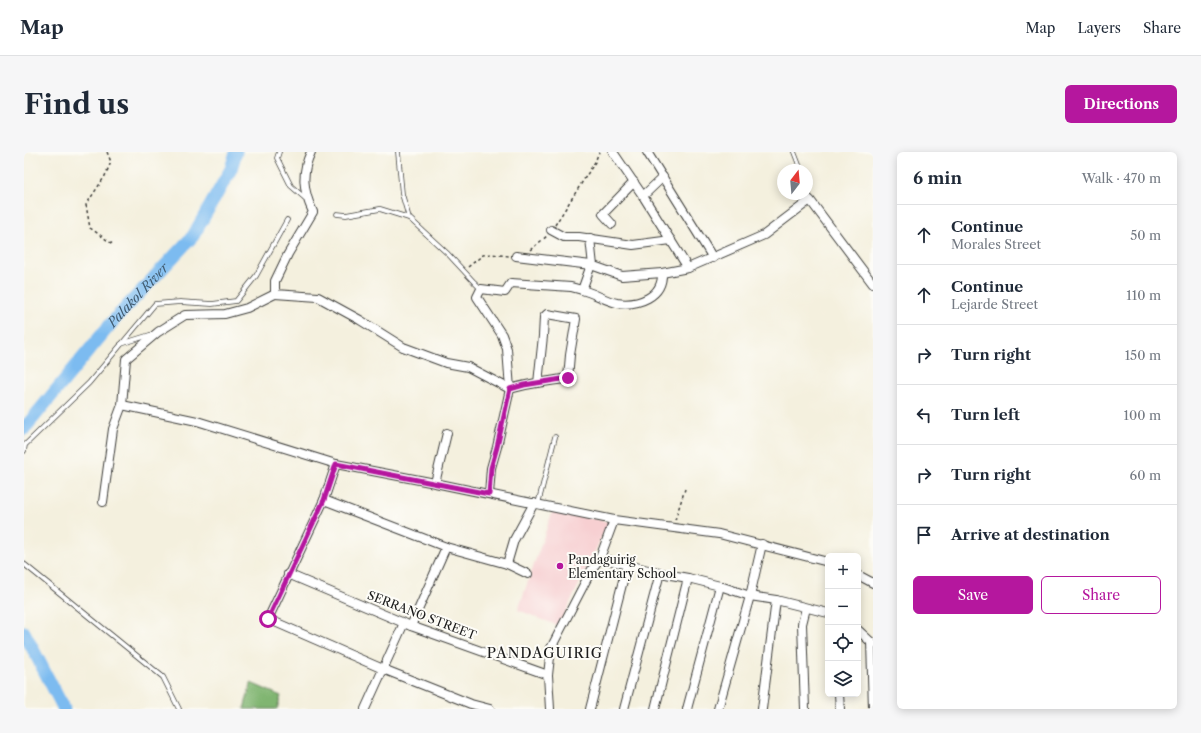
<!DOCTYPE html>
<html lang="en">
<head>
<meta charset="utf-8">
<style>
	body { margin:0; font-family:"Libre Caslon Text",serif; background:#f6f6f7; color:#1f2937 }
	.controls { position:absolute; right:12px; bottom:12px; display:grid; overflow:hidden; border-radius:6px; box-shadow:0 2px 10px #0003 }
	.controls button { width:36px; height:36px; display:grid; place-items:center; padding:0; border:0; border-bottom:1px solid #e0e1e3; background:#fff; color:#1f2937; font:20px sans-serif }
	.compass { position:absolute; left:753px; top:12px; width:36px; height:36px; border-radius:50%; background:#fff; box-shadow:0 2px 10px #0003; rotate:16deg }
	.stop { position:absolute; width:12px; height:12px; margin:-9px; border:3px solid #b5179e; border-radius:50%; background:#fff }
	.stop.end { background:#b5179e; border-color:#fff; box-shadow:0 1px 4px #0008 }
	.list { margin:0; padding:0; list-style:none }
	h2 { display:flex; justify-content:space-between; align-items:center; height:52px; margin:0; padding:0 16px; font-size:17px }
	h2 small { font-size:13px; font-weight:400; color:#747a83 }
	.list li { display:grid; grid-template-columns:26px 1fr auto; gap:12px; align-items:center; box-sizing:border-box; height:60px; padding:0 16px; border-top:1px solid #e0e1e3 }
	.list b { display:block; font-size:15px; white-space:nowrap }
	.list p { margin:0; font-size:13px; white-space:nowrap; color:#747a83 }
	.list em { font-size:13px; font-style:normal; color:#747a83 }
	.actions { display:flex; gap:8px; padding:12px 16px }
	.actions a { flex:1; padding:9px 0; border:1px solid #b5179e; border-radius:6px; text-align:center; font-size:14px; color:#b5179e }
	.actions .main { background:#b5179e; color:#fff }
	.icon { flex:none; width:22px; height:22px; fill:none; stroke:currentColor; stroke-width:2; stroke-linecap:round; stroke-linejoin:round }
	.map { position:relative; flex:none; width:849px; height:557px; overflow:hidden; border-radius:6px }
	header { display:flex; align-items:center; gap:24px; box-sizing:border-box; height:56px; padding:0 20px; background:#fff; border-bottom:1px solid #e0e1e3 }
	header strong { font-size:19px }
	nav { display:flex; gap:22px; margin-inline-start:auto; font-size:14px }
	.intro { display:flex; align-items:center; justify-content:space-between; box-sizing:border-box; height:96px; padding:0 24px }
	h1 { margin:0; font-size:28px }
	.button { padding:10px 18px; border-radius:6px; background:#b5179e; color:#fff; font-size:14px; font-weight:700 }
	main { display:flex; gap:24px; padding:0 24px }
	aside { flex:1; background:#fff; border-radius:6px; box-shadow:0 2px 10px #0003 }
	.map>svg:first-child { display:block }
	.built { fill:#f7cfd1 }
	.forest { fill:#80b571; stroke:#4e6846 }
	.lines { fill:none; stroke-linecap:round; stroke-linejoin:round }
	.river { stroke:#7cbbf0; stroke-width:13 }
	.service-casing { stroke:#3c3c39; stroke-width:5.5 }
	.minor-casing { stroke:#3c3c39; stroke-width:10 }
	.path { stroke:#3c3c39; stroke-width:1.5; stroke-dasharray:3 3; stroke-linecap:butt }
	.service { stroke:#fff; stroke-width:4 }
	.minor { stroke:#fff; stroke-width:8 }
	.route { stroke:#b5179e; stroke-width:5 }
	.poi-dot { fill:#b5179e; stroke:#fdfcf7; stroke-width:1.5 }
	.labels { text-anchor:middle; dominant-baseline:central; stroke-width:4; stroke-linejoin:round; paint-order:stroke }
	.poi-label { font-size:12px; fill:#1c1c1c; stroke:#fdfcf7; text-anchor:start }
	.street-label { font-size:12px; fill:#1c1c1c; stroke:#fdfcf7 }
	.water-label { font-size:13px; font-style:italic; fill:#425c71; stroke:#fdfcf7 }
	.quarter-label { font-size:14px; letter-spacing:1px; fill:#1c1c1c; stroke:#fdfcf7 }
</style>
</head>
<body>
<header>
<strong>Map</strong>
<nav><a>Map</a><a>Layers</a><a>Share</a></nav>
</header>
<div class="intro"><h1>Find us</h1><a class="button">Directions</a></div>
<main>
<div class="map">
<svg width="849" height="557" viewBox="0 0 849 557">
	<rect width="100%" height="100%" fill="#fdfcf7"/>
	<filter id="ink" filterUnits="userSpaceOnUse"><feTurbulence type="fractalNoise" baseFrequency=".025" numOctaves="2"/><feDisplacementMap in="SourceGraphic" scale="8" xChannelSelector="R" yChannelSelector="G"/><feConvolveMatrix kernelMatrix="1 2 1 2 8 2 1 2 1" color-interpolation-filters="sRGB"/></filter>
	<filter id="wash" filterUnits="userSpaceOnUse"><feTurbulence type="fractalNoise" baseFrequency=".012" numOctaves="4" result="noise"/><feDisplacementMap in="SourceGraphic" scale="16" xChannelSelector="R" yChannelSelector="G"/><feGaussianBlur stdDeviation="0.9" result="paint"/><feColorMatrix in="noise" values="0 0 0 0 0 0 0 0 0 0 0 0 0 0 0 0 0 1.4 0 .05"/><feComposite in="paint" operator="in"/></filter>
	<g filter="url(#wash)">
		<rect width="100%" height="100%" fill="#f4f0de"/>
		<polygon class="built" points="529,358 585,370 535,474 494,458"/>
		<polygon class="forest" points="227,531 257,544 253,557 220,557"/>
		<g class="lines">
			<g class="river">
				<path id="s1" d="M0,277l90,-109 79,-84 38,-67 5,-17"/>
				<polyline points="0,480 40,557"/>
			</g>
		</g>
	</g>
	<g filter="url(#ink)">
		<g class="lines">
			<defs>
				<g id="service">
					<polyline points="255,0 253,6 267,34 282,47"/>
					<polyline points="374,0 378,42 385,66"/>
					<polyline points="770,0 777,18"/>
					<polyline points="783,36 786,48"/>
					<polyline points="313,62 322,63 356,57 385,66 424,102 450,130 457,137"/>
					<polyline points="97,192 129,182"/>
					<polyline points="0,299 1,293 65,231 131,152 156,150 188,152 212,149 232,124 263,68"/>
					<polyline points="514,352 531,285"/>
					<polyline points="0,412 139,525 155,557"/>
				</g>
				<g id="minor">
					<path d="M287,0c-10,21 -8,39 2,60l-25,42 -13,27v13l43,3 42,23 43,27 43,16 22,4 42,22 -3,-40 -5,-14 -25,-38 4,-8 24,3 6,-9 60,4 11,3"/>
					<polyline points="589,0 619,44 664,116"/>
					<polyline points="623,0 689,106"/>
					<polyline points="619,44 639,25"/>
					<polyline points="588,72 579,62 610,30"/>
					<polyline points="527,78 540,85 555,85 609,93 647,88"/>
					<polyline points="566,86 569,114"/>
					<polyline points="492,104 567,113 598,124 638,121 664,116 740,83 786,48 849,132"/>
					<path d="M567,113l-9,25c12,3 24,11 35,13 21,3 46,-6 45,-30"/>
					<polyline points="251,142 223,156 201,162 161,163 134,180 102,207 98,253 173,269 312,312 411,331 590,368 695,382 804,410"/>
					<polyline points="312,312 300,348 244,467 359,517 447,552 466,557"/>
					<polyline points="411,331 423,281"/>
					<path d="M465,342l2,-26 6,-21 13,-58c19,-6 38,-7 58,-11l2,-23 6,-36 -29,-5 -3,3 -1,19 -5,47"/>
					<polyline points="300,348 422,395 483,412 504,422"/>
					<polyline points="79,350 89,277 98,253"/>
					<polyline points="576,406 636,421 664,426 696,434 726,444 752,448 804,461"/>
					<polyline points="483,412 490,388 510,351"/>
					<polyline points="264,422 387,474 524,523"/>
					<polyline points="834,423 849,431"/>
					<polyline points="387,474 422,395"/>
					<polyline points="834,478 849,492"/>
					<polyline points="847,490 849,557"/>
					<polyline points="815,542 816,557"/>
					<polyline points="341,557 380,471"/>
					<polyline points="526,557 524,523 527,496 568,417 576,406 590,368"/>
					<polyline points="566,557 603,413"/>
					<polyline points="600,557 636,421"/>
					<polyline points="631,557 664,426"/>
					<polyline points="663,557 696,434"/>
					<polyline points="694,557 726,444 738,392"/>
					<polyline points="738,557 752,448"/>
					<polyline points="781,557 778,472 782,456"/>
				</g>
			</defs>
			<use href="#service" class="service-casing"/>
			<use href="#minor" class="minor-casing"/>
			<g class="path">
				<polyline points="83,0 87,10 81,24 62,53 66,76 90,93"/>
				<polyline points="531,73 571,10 575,0"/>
				<polyline points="506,98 523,84"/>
				<polyline points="444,115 459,103 467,102 485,104"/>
				<polyline points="651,368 661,337"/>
			</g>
			<use href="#service" class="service"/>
			<use href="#minor" class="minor"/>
		</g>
	</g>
	<g class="lines" filter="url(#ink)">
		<polyline class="route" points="244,467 300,348 312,312 465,342 467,316 473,295 486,237 500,233 544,226"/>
	</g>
	<circle class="poi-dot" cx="536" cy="414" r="4"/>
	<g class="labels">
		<g class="poi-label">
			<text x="544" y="407">Pandaguirig<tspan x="544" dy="14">Elementary School</tspan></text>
		</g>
		<g class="street-label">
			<text transform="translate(398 463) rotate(21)">SERRANO STREET</text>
		</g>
		<g class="water-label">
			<text stroke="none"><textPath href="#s1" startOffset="176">Palakol River</textPath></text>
		</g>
		<g class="quarter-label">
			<text x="521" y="501">PANDAGUIRIG</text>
		</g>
	</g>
</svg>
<div class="controls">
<button>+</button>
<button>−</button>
<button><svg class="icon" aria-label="locate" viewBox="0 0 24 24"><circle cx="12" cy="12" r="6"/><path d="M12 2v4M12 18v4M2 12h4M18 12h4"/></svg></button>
<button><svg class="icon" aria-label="layers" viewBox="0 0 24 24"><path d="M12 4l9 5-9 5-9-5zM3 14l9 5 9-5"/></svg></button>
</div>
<svg class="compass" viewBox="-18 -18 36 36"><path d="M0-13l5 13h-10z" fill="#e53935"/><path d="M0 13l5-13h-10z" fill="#747a83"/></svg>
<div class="stop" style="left:244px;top:467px"></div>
<div class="stop end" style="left:544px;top:226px"></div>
</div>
<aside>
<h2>6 min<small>Walk · 470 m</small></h2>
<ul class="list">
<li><svg class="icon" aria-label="ahead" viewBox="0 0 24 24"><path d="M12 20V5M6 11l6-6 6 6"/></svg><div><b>Continue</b><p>Morales Street</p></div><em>50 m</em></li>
<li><svg class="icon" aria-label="ahead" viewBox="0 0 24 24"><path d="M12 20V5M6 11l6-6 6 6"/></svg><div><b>Continue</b><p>Lejarde Street</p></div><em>110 m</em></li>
<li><svg class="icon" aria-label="right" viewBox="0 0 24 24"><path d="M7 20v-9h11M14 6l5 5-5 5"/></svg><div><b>Turn right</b></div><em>150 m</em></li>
<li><svg class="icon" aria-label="left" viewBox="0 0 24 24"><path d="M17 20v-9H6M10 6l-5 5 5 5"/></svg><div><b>Turn left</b></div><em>100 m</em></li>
<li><svg class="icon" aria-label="right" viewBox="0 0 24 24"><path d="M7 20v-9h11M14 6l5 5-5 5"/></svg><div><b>Turn right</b></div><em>60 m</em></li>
<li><svg class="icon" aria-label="arrive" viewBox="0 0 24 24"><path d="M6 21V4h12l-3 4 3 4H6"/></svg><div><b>Arrive at destination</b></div></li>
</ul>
<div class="actions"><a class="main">Save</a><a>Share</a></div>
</aside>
</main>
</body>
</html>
